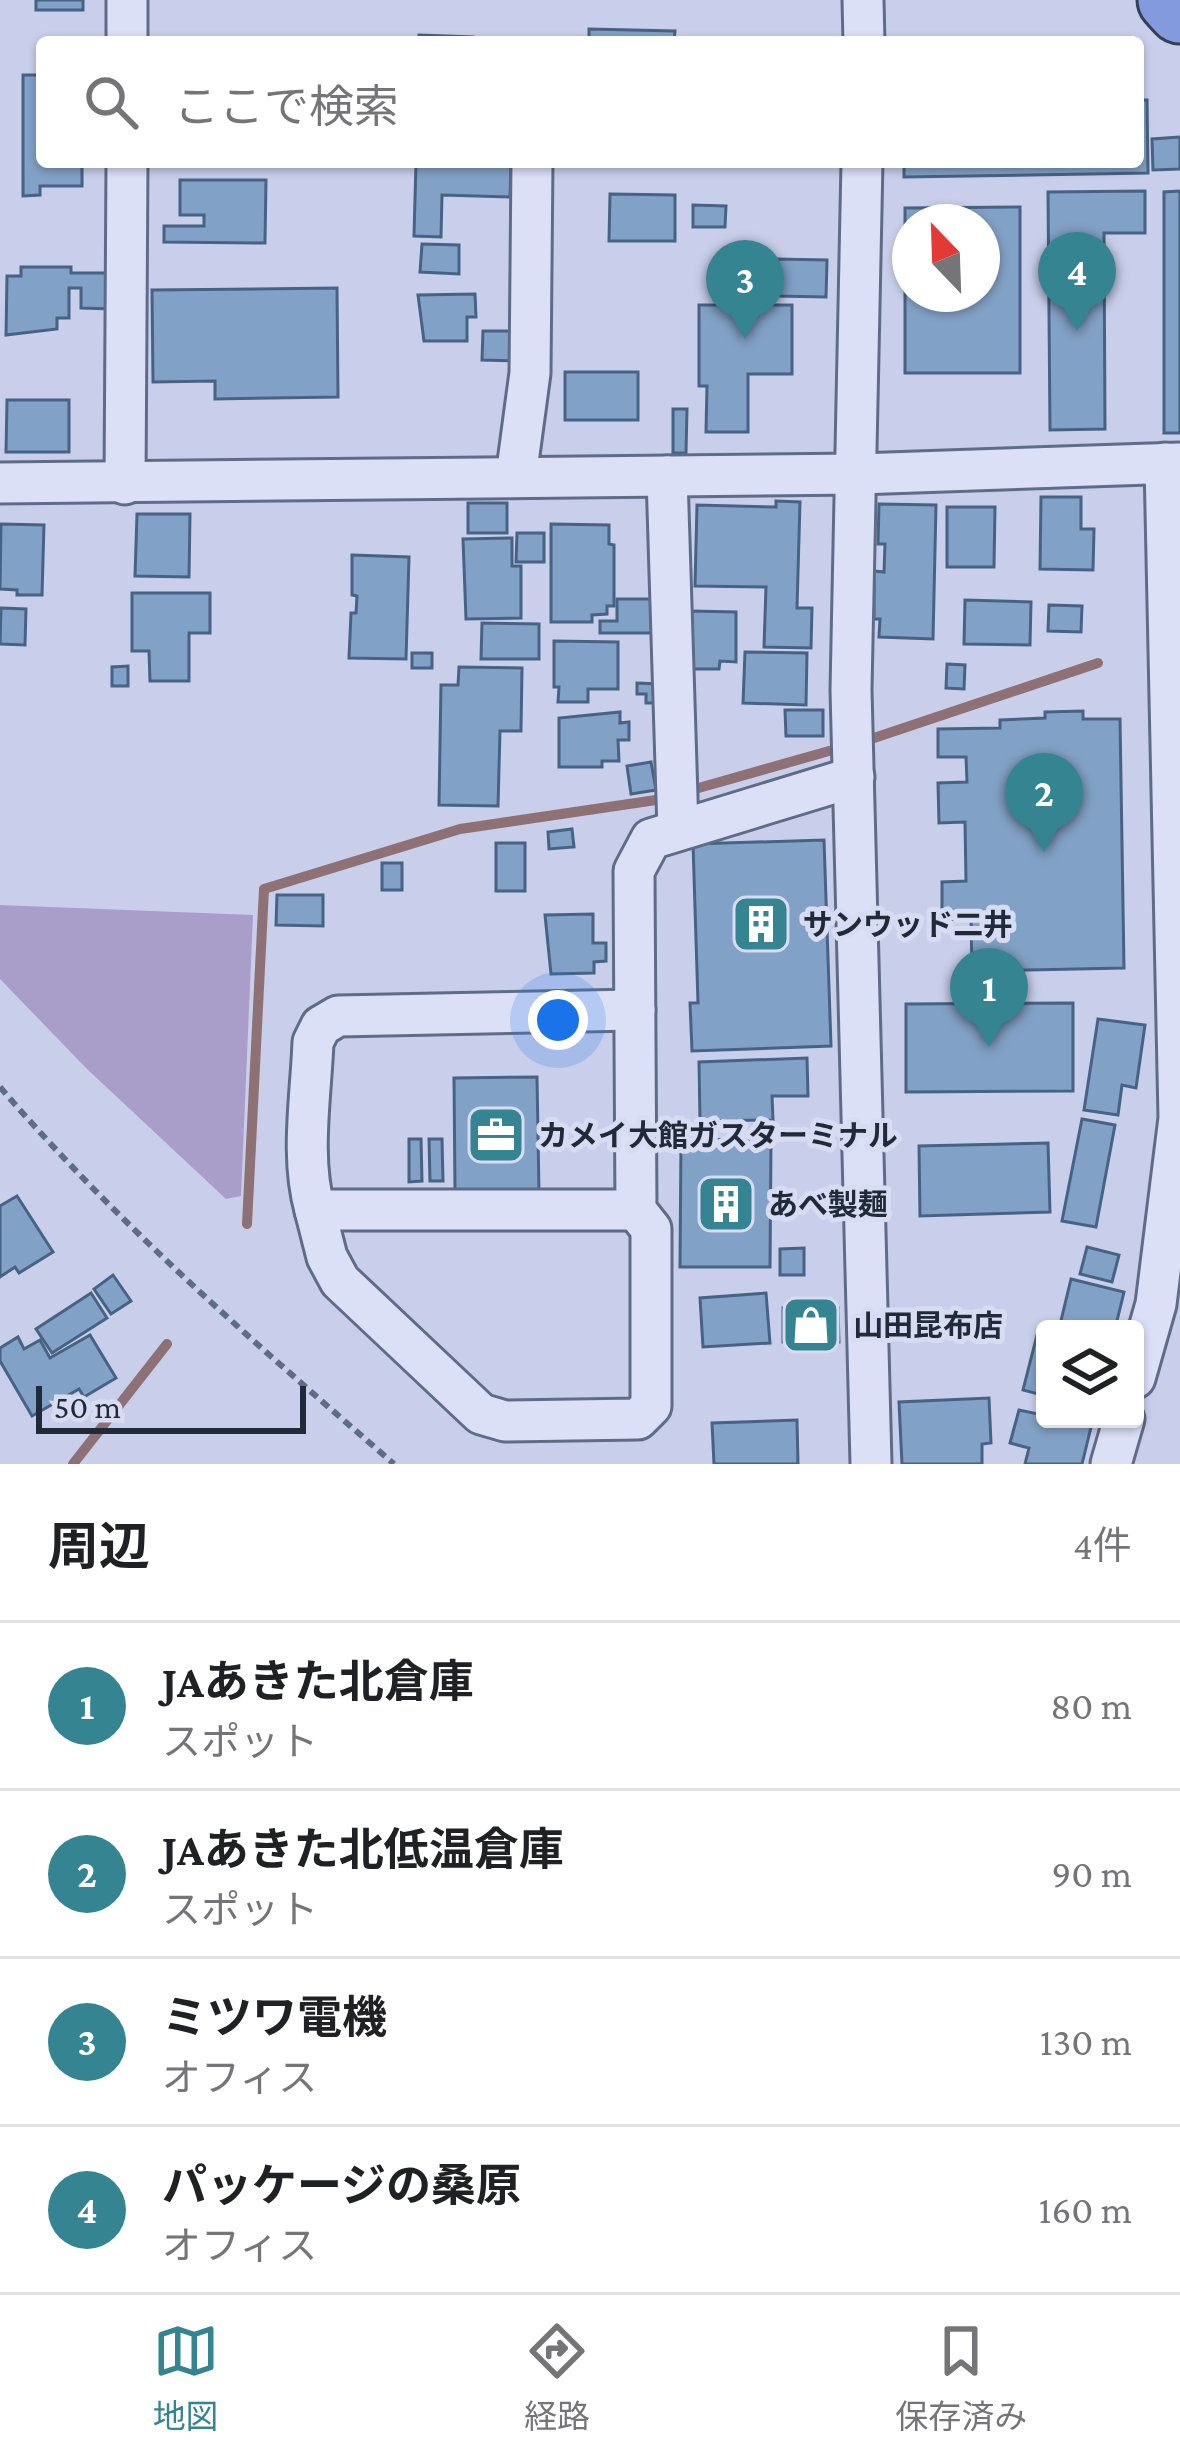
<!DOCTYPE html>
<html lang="ja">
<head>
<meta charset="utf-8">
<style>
	body { margin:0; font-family:"Crimson Pro","Noto Sans JP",serif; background:#f2f2f2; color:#202124 }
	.controls { position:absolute; right:36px; bottom:36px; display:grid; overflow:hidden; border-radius:12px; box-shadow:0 3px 9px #0004 }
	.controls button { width:108px; height:108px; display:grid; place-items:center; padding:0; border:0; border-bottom:3px solid #e0e0e0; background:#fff; color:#202124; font:60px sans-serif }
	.compass { position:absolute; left:892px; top:204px; width:108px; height:108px; border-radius:50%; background:#fff; box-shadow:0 3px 9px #0004; rotate:337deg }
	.scale { position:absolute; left:36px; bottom:30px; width:270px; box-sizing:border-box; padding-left:12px; border:6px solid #212a38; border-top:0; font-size:33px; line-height:42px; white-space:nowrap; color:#212a38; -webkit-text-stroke:9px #d8dcf3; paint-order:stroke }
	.you { position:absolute; left:558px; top:1020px; width:42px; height:42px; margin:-30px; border:9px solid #fff; border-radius:50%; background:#1a73e8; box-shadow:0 0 0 18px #1a73e833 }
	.badge { display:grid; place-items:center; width:78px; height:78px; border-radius:50%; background:#348591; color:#fff; font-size:39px; font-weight:700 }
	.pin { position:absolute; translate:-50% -99px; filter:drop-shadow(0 3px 6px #0008) }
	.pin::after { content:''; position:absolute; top:63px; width:42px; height:36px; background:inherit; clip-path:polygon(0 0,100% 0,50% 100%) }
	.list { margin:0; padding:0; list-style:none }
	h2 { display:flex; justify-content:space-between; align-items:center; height:156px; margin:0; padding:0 48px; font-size:51px }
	h2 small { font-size:39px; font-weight:400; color:#757577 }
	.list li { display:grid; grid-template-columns:78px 1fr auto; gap:36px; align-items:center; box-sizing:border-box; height:168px; padding:0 48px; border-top:3px solid #e0e0e0 }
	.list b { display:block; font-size:45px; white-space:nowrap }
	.list p { margin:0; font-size:39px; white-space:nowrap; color:#757577 }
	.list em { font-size:39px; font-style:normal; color:#757577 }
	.icon { flex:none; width:66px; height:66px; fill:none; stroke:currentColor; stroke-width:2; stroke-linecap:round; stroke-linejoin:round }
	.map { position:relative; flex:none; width:1180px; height:1464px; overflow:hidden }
	.search { position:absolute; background:#fff; box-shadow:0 3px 9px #0004; left:36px; right:36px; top:36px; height:132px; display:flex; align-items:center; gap:30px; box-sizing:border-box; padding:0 42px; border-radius:12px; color:#757577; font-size:45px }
	.sheet { height:828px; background:#fff }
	nav { display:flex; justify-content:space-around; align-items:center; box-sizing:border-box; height:168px; border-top:3px solid #e0e0e0; background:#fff; font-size:33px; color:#757577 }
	nav a { display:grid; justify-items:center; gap:6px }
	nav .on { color:#348591 }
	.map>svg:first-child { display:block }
	.green { fill:#a99ec9 }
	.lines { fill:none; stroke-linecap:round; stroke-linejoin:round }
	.stream { stroke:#8e7174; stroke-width:10 }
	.building { fill:#82a1c6; stroke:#476384; stroke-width:3; fill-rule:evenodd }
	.minor-casing { stroke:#5f6c87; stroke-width:45 }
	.trunk-casing { stroke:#334055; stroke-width:69 }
	.path { stroke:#5f6c87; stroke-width:6; stroke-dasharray:9 6; stroke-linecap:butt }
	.minor { stroke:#dce0f7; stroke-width:39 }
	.trunk { stroke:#849adf; stroke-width:63 }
	.labels { text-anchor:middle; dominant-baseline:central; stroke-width:10; stroke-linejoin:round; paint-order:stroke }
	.poi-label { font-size:30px; font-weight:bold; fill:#212a38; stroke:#d8dcf3; text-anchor:start }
</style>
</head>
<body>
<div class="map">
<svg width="1180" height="1464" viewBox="0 0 1180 1464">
	<rect width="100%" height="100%" fill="#c9cfeb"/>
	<polygon class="green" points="0,905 253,915 241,1196 226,1199 87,1069 0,979"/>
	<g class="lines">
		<g class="stream">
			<polyline points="868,740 1098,663"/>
			<polyline points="695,789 829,751"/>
			<polyline points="247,1224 264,889 460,829 656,800"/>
			<polyline points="73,1464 167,1344"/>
		</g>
	</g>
	<g class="building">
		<rect x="36" y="0" width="47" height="10"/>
		<polygon points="589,29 675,31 674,42 589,42"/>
		<polygon points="419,35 473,37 473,42 419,42"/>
		<polygon points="23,75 42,75 42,162 82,162 82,186 40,186 40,195 23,196"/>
		<polygon points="1138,100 1147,100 1148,173 904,177 904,162 1138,162"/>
		<polygon points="1180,137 1180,169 1153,170 1152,139"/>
		<polygon points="416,162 511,162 510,197 442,195 441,237 414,236"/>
		<polygon points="180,180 266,180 265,243 164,242 164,226 204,226 204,215 180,215"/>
		<polygon points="1145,191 1145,233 1104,233 1105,429 1050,430 1048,192"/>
		<polygon points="1180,191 1180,433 1164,433 1164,192"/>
		<polygon points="610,194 675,195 675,241 609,241"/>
		<polygon points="693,205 726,206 725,227 693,227"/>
		<path d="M1020,207v166h-115v-165zM910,222h72v72h-72z"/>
		<polygon points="422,244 459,245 459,274 420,272"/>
		<rect x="722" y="258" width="48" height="39"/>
		<polygon points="776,259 827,260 826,297 776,296"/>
		<polygon points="21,267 71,267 71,273 112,273 112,309 81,308 81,288 69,288 69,318 57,318 57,329 6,335 7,276 21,276"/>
		<polygon points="337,288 338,397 215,399 215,381 153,382 152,290"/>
		<polygon points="475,294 476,317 467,317 467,341 424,341 418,295"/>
		<polygon points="699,305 792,305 792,374 748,374 748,432 706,432 707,386 699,386"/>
		<polygon points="483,331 515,331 515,361 482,360"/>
		<rect x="565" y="372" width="73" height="48"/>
		<polygon points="7,400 69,400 69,452 6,452"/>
		<polygon points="673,409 687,409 686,453 673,453"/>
		<polygon points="1041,497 1081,497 1081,529 1094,529 1093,570 1040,569"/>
		<polygon points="776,501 800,502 797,608 812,608 811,648 764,647 766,587 695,586 697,505 776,507"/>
		<rect x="468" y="503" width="39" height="30"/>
		<polygon points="879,504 936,505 933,639 879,637 880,619 874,619 874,571 884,572 885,544 878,544"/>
		<polygon points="947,507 995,507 994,567 947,567"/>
		<polygon points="137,514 190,514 189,577 135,576"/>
		<polygon points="1,524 44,525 42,595 17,595 17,590 0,589"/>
		<polygon points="551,524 609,525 609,544 614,545 614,606 607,606 607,614 592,615 592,622 551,622"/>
		<polygon points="517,533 544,533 544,562 516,562"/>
		<polygon points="512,538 512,566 521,566 521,618 466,619 463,539"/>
		<polygon points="352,555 409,557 406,659 349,658 351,613 356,613 357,596 352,595"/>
		<polygon points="132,593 210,593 210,633 189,633 189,681 150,681 149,651 132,651"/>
		<polygon points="617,599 655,599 654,633 600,633 600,621 617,621"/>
		<polygon points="965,600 1031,602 1030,645 964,644"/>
		<polygon points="1049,605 1082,606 1081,632 1048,631"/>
		<polygon points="1,608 26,609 25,645 0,644"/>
		<polygon points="691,611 736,612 736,662 720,661 719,669 690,669"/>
		<polygon points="482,623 539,624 539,659 481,659"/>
		<polygon points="554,641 618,642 618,689 588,689 588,702 558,702 559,687 554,687"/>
		<polygon points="745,652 807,653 806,705 743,703"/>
		<rect x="412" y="653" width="20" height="15"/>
		<polygon points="947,664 965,665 964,689 946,688"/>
		<polygon points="128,666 128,686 112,686 112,667"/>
		<polygon points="459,667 522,668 521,731 500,731 498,806 439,805 441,685 458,685"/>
		<polygon points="637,683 658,684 657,703 646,703 646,694 637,694"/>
		<polygon points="785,710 823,710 823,736 786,736"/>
		<polygon points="1083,711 1083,719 1120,719 1124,968 972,971 971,919 942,920 942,882 966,881 965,822 939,823 938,783 967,782 966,757 938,757 938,729 1000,728 1000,720 1045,718 1045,712"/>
		<polygon points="620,712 620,723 629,722 629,740 618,740 619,761 602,761 602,767 559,767 559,718"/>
		<polygon points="651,762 656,790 631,794 627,766"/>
		<polygon points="572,829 574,847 549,849 548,832"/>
		<polygon points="824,840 831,1046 692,1051 690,1003 698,1003 693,844"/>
		<rect x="496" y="843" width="29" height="48"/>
		<rect x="382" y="863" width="20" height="27"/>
		<polygon points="277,895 323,895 323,926 276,925"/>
		<polygon points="593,914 593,943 606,943 606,961 594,962 594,973 551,974 545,915"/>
		<polygon points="1073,1003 1073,1091 906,1092 906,1004"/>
		<polygon points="1098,1019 1145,1025 1136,1088 1122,1085 1118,1115 1084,1110"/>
		<polygon points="807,1058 808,1096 772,1096 773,1120 700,1121 699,1062"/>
		<polygon points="537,1077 539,1192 455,1193 454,1078"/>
		<polygon points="1082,1119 1115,1125 1096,1227 1062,1221"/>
		<polygon points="409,1139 421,1139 422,1181 409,1182"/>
		<polygon points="429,1139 442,1139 443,1181 430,1181"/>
		<polygon points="681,1139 771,1140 770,1267 680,1267"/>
		<polygon points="1048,1143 1050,1212 920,1216 919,1146"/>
		<polygon points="17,1196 53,1252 19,1273 15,1267 0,1277 0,1206"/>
		<polygon points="1087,1247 1119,1255 1112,1282 1080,1274"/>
		<polygon points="804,1248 804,1275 780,1275 780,1249"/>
		<polygon points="113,1275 131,1301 111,1314 94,1289"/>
		<polygon points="1071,1279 1124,1292 1115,1329 1059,1329"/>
		<polygon points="91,1293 107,1318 52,1353 36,1329"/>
		<polygon points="766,1293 770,1343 703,1347 700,1298"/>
		<polygon points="783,1308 838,1308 839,1342 783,1342"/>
		<polygon points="1038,1331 1045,1333 1045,1367 1038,1394 1023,1390"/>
		<polygon points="90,1335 116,1378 84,1397 79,1389 32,1416 0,1361 0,1348 18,1337 24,1349 40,1340 50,1358"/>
		<polygon points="1045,1385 1045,1419 1093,1419 1082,1464 1025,1464 1029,1448 1010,1443 1019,1410 1038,1414"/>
		<polygon points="989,1398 991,1443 982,1444 982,1464 902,1464 899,1402"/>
		<polygon points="797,1420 798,1464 714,1464 712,1423"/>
	</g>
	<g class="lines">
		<defs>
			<g id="minor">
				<polyline points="863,0 864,42"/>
				<polyline points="127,42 127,0"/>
				<polyline points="862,162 851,690 871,1464"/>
				<polyline points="667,476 678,830"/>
				<polyline points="516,477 530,373 532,162"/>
				<polyline points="0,483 858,474 1180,463"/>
				<polyline points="125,484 127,162"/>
				<path d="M635,1010l-297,6 -17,10 -8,16c-2,54 -13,115 2,168h321"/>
				<polyline points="315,1210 327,1257 340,1281 481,1414 505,1421 638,1419 651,1406 651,1229 636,1210 634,871 651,839 854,777"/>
				<polyline points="1135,1378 1156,1304 1179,1118 1165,463"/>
				<polyline points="1111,1464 1124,1419"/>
			</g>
			<polyline id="trunk" points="1170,0 1180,11"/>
		</defs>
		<use href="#minor" class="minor-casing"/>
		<use href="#trunk" class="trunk-casing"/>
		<path class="path" d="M0,1087c119,139 256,257 394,377"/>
		<use href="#minor" class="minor"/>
		<use href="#trunk" class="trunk"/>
	</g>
	<defs>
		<symbol id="building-square" viewBox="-11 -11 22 22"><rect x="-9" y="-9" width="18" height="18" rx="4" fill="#348591" stroke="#d8dcf3"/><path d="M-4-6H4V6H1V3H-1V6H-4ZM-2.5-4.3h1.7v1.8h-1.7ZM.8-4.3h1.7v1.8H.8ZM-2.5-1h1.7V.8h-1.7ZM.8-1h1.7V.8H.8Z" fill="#fff"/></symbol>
		<symbol id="office-square" viewBox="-11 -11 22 22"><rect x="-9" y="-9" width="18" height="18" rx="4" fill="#348591" stroke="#d8dcf3"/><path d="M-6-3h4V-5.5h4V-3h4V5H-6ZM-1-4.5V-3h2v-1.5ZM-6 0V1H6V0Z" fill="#fff"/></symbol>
		<symbol id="shop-square" viewBox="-11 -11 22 22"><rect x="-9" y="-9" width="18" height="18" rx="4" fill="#348591" stroke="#d8dcf3"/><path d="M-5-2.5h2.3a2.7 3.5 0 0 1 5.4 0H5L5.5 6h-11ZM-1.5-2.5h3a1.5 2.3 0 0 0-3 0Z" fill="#fff"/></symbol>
	</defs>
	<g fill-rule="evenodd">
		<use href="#building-square" x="728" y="891" width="66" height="66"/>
		<use href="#office-square" x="463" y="1102" width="66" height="66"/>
		<use href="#building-square" x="693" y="1171" width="66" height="66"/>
		<use href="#shop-square" x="778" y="1292" width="66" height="66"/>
	</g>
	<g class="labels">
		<g class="poi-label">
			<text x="803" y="924">サンウッド二井</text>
			<text x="538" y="1135">カメイ大館ガスターミナル</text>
			<text x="768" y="1204">あべ製麺</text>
			<text x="853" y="1325">山田昆布店</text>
		</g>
	</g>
</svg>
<div class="controls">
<button><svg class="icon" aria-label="layers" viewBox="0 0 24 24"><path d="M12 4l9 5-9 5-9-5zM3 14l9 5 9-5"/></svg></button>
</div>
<svg class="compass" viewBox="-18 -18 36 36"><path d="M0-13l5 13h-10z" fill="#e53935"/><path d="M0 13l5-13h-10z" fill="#757577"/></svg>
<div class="scale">50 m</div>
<div class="you"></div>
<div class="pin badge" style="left:989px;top:1047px">1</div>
<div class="pin badge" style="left:1044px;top:852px">2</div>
<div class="pin badge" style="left:745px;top:339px">3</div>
<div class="pin badge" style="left:1077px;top:331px">4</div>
<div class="search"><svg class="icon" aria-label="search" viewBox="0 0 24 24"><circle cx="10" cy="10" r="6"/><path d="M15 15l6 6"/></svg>ここで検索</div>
</div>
<section class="sheet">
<h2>周辺<small>4件</small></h2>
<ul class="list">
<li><span class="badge">1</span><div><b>JAあきた北倉庫</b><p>スポット</p></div><em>80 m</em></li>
<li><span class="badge">2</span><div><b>JAあきた北低温倉庫</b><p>スポット</p></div><em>90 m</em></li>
<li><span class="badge">3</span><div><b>ミツワ電機</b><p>オフィス</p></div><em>130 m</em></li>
<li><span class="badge">4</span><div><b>パッケージの桑原</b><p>オフィス</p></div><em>160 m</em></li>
</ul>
</section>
<nav>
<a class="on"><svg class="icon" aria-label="map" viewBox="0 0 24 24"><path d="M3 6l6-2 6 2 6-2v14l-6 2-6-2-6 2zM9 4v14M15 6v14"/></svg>地図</a>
<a><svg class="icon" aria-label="directions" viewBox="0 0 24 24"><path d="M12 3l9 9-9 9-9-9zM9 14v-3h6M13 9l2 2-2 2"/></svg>経路</a>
<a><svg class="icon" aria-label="saved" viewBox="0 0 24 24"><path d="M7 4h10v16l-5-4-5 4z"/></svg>保存済み</a>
</nav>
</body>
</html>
